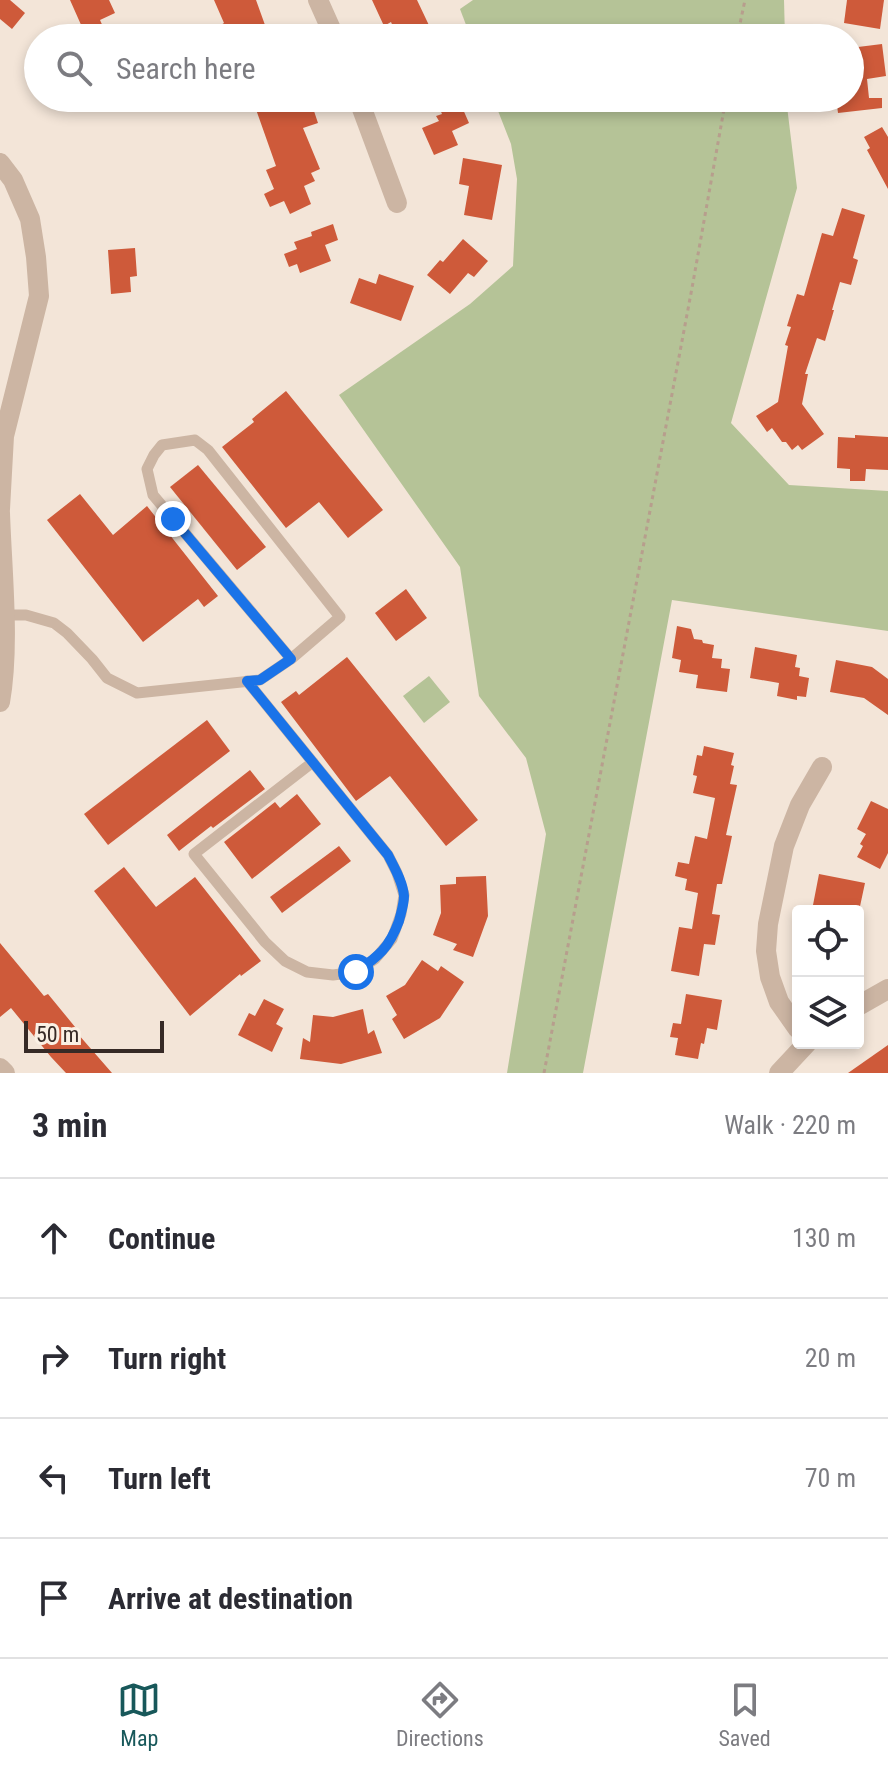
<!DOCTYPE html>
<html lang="en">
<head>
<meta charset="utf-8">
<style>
	body { margin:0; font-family:"Roboto Condensed",sans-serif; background:#f2f2f3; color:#2b2b33 }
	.controls { position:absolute; right:24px; bottom:24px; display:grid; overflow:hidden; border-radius:8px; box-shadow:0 4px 12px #0003 }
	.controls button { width:72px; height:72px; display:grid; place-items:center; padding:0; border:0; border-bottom:2px solid #e1e1e2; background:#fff; color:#2b2b33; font:40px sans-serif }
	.scale { position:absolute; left:24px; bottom:20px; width:140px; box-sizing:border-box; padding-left:8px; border:4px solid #362a26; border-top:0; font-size:22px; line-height:28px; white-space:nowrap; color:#362a26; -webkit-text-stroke:6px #faf0e4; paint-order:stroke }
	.stop { position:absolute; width:24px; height:24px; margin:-18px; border:6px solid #1a73e8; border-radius:50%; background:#fff }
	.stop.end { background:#1a73e8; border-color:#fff; box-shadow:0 2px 8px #0008 }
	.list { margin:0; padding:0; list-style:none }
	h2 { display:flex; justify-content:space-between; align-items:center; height:104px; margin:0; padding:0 32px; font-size:34px }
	h2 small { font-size:26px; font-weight:400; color:#7c7c81 }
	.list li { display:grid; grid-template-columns:52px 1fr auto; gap:24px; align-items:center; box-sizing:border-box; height:120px; padding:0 32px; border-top:2px solid #e1e1e2 }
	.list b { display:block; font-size:30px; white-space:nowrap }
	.list em { font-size:26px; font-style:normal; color:#7c7c81 }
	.icon { flex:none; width:44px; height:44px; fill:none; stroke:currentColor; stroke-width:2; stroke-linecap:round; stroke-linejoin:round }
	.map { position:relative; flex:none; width:888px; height:1073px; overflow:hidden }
	.search { position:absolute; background:#fff; box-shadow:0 4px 12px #0003; left:24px; right:24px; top:24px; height:88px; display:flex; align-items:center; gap:20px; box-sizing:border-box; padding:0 28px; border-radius:44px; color:#7c7c81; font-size:30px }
	.sheet { height:584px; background:#fff }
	nav { display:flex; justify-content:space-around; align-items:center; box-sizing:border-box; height:112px; border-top:2px solid #e1e1e2; background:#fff; font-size:22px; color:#7c7c81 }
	nav a { display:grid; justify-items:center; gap:4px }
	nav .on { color:#18585a }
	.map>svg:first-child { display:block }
	.green { fill:#b5c397 }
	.building { fill:#ce5a3a }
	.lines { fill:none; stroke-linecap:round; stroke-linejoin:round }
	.path { stroke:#b79e8d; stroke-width:3; stroke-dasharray:4 4; stroke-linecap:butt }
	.service { stroke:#ccb5a3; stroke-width:11 }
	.minor { stroke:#ccb5a3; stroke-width:20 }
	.route { stroke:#1a73e8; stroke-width:10 }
</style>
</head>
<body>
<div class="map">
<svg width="888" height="1073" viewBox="0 0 888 1073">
	<rect width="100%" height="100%" fill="#f3e5d8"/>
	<g class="green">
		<polygon points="473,0 784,0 785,38 471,38 460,9"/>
		<polygon points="493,98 786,98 797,188 731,423 789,485 888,491 888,631 672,600 583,1073 507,1073 546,834 526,758 479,696 460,567 339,395 470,304 513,266 517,179 511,144"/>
		<polygon points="429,676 450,702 424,723 403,696"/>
	</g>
	<g class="building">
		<polygon points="0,0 10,0 25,13 12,29 0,19"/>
		<polygon points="70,0 109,0 115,13 100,20 108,38 56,38 82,27"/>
		<polygon points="214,0 256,0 265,25 254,29 257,38 226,38 221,25 224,23"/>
		<polygon points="372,0 417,0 435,38 398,38 391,22 384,26"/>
		<polygon points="847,0 884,0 880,29 844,23"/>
		<polygon points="882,44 886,76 867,79 869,98 882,98 882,108 838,113 836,98 850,98 850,48"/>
		<polygon points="252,98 279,98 283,109 310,99 318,123 303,128 320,169 311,173 315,181 304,186 311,204 290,214 284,201 270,207 264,194 274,189 266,170 276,166"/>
		<polygon points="435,98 458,98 469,123 452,131 458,145 434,155 422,128 439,121 436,116 442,114"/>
		<polygon points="882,127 888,137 888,189 867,150 870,148 864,137"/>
		<polygon points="463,158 502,165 492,220 464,215 469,186 459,184"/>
		<polygon points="842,208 865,215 853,258 858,260 851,285 840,282 832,310 834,310 825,341 817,338 805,374 808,374 802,404 824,434 802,450 798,445 792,450 786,442 782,442 772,428 767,432 756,416 778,402 788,346 785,345 791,327 787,326 797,294 804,296 822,233 833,236"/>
		<polygon points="333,224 338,240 325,245 331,261 300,273 297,264 289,267 284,254 297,249 294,242 312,236 311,232"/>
		<polygon points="463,239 488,261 474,277 468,273 450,294 427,275 440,260 443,262"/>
		<polygon points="135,248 137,276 130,277 131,292 111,294 108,250"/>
		<polygon points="379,274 414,286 401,321 350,303 359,278 376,284"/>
		<polygon points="286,391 383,510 348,538 319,502 286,528 222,447 254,422 252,419"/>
		<polygon points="855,435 888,437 888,470 866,469 865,481 850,481 850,469 837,468 838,437 855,438"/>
		<polygon points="198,465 266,547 237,570 170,487"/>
		<polygon points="80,494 113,535 147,506 218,596 204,607 198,599 143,642 47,520"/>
		<polygon points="406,589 427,618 396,641 375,613"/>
		<polygon points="677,626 691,629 694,639 702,640 703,643 714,645 712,658 722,659 721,668 730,669 727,692 696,688 698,675 679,672 681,660 672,658"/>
		<polygon points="755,647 797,655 795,667 800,668 799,676 809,678 806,697 797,696 797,700 777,696 779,683 750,678"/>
		<polygon points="347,657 478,820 446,846 390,776 356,801 281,702 296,691 299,695"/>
		<polygon points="836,660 872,667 888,679 888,715 864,698 830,692"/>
		<polygon points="207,720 230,751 108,845 84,814"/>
		<polygon points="704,746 734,753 731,765 734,766 730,784 737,785 726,835 732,836 722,884 717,884 712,914 720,915 715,945 704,944 699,976 671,971 679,927 692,929 698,893 685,890 687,879 675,876 678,862 689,864 695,836 707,839 715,798 693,793 697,776 693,775 697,755 702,756"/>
		<polygon points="250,770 265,789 213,828 211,826 179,851 167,835"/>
		<polygon points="297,794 321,824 252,879 224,842 275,802 280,808"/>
		<polygon points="871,801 888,809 888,853 880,869 857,857 863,846 860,844 866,834 857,829"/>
		<polygon points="339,846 351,861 282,913 270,897"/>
		<polygon points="124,867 156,907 195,877 261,961 241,976 240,974 190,1016 94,891"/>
		<polygon points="819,874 865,883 859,911 827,911 827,907 813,905"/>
		<polygon points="486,876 488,916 473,957 453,950 457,944 433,935 441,913 440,885 456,884 456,877"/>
		<polygon points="0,943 44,996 48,994 80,1033 78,1034 112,1073 66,1073 51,1057 11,1008 0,1017"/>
		<polygon points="422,960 438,971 441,966 464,982 440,1018 404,1039 392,1019 397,1015 386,996 405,985"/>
		<polygon points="686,994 722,1000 717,1030 707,1028 704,1044 701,1043 698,1059 675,1055 678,1038 670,1037 673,1023 681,1024"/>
		<polygon points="264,999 284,1009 276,1024 283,1028 272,1052 238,1035 249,1013 255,1016"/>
		<polygon points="363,1009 368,1034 374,1030 382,1053 341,1064 300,1059 303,1038 310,1042 313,1015 333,1017"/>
		<polygon points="888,1045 888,1073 848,1073"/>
	</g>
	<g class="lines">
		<g class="path">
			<polyline points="737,38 745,0"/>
			<polyline points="544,1073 692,288 726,98"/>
		</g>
		<g class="service">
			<polyline points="4,615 26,615 54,623 67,633 92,659 107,678 137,693 260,680 291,659 340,617 208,450 195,440 162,445 154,455 147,469 153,495 291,659"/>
			<polyline points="247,681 388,855 397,873 404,895 401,914 392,939 375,959 356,972 333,975 307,972 285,961 265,942 194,854 313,762"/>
		</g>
		<g class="minor">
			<polyline points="318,0 335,38"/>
			<polyline points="358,98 397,203"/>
			<polyline points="0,163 13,180 30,219 36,257 39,296 4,436 0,509"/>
			<path d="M0,513c2,59 10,132 0,189"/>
			<polyline points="858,1006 888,989"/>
			<polyline points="798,1029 779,1002 770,977 766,951 768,924 784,846 800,805 822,767"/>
			<polyline points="0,1068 5,1073"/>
			<polyline points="779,1073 807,1043"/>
		</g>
	</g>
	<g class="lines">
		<path class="route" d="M173,519l118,140 -31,21 -13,1 141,174c6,12 15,27 16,41 0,8 -3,17 -5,25 -10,27 -20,35 -43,51"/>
	</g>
</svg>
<div class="controls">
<button><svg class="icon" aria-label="locate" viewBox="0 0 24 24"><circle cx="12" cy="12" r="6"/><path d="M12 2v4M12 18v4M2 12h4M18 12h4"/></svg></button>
<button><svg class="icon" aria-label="layers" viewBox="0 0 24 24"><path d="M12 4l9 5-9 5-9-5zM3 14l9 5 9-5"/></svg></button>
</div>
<div class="scale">50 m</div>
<div class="stop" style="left:356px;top:972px"></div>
<div class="stop end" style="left:173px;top:519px"></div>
<div class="search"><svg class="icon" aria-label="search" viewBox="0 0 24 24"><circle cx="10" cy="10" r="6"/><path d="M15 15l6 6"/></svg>Search here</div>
</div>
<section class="sheet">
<h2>3 min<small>Walk · 220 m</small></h2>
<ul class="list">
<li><svg class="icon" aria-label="ahead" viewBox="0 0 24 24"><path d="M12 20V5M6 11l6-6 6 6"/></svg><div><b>Continue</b></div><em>130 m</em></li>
<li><svg class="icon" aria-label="right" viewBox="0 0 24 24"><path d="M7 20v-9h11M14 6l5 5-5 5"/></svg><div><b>Turn right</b></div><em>20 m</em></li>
<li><svg class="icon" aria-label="left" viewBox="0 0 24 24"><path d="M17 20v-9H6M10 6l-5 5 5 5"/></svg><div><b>Turn left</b></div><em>70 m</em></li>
<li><svg class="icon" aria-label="arrive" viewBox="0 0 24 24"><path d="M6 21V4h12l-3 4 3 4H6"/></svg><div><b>Arrive at destination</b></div></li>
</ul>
</section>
<nav>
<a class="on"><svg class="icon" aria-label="map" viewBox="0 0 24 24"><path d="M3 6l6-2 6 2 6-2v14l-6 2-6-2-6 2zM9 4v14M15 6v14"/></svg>Map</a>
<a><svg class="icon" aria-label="directions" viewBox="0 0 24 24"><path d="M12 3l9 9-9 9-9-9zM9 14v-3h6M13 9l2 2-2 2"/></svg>Directions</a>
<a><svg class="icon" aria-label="saved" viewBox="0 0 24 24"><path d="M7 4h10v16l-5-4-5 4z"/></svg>Saved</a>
</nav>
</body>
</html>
